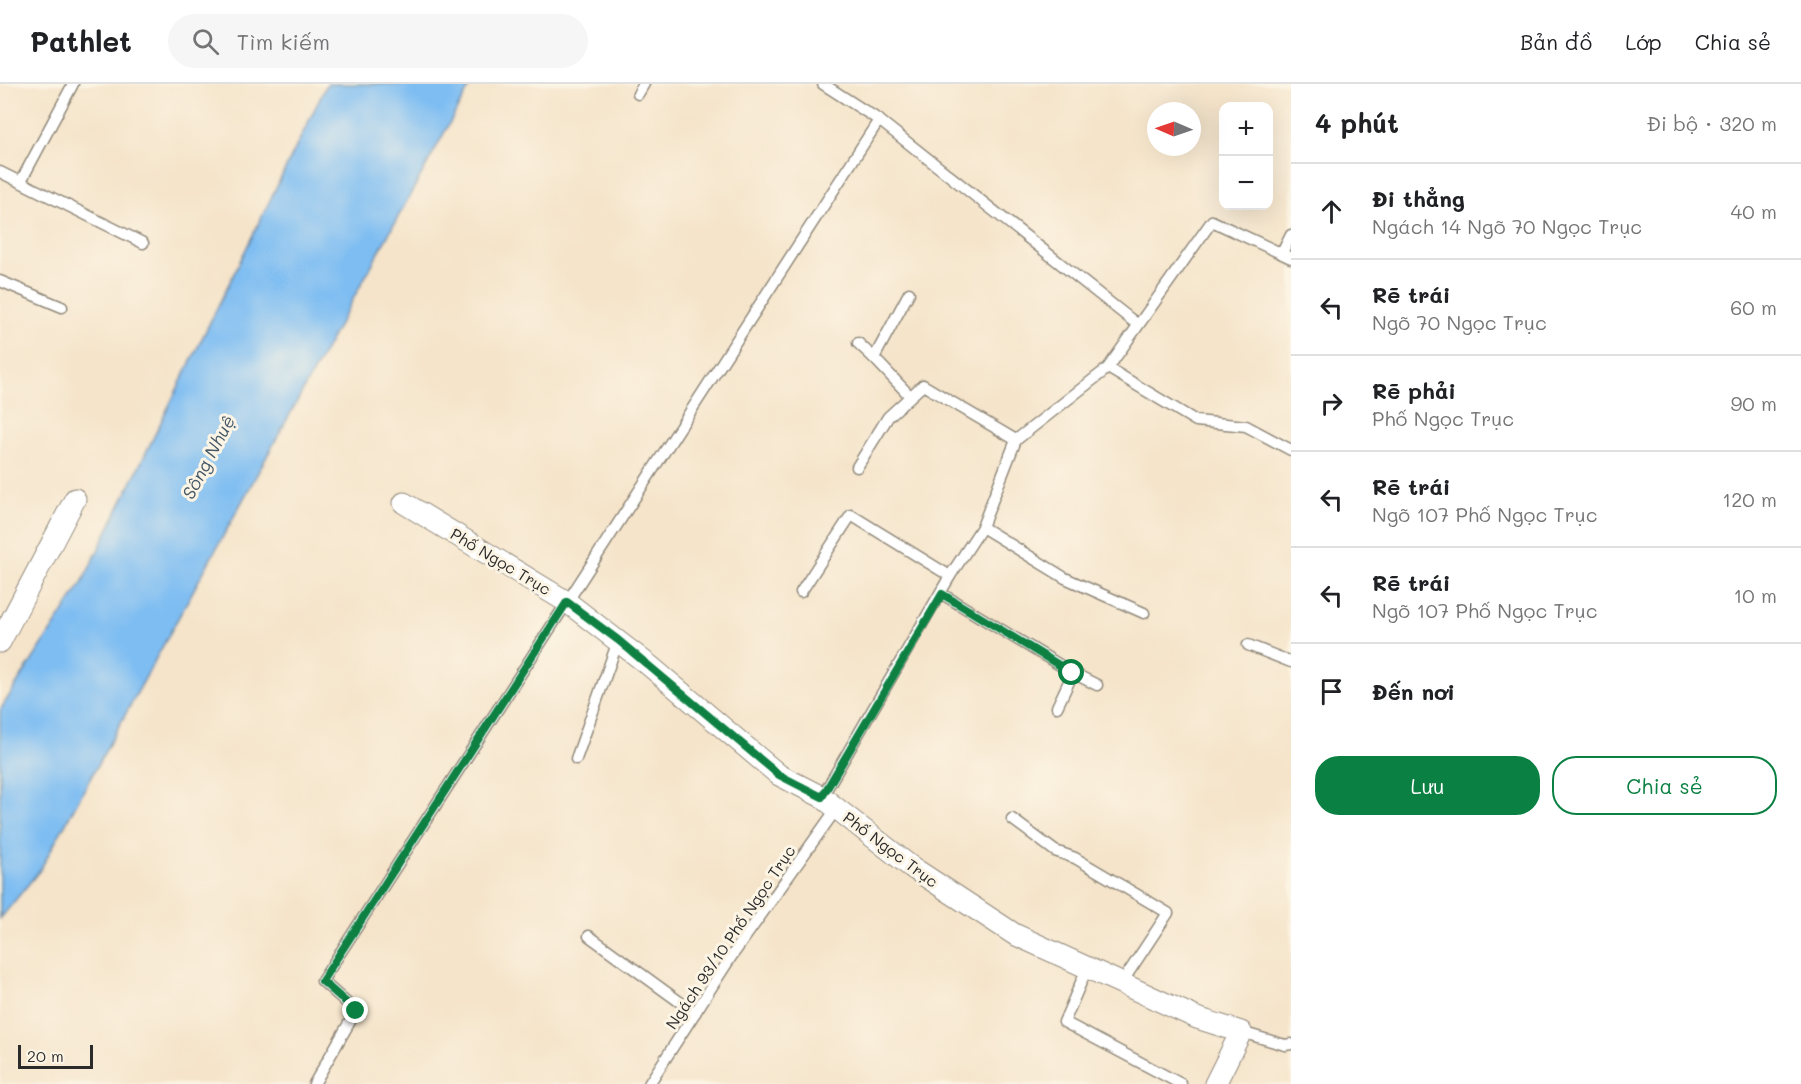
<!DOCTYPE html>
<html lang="vi">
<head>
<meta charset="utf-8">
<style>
	body { margin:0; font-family:Mali,sans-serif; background:#f6f6f6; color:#202124 }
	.controls { position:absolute; right:18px; top:18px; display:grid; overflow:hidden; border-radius:12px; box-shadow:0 6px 24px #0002 }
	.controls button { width:54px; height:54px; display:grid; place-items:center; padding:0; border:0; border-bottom:2px solid #e0e0e0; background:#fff; color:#202124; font:30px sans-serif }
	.compass { position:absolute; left:1147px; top:18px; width:54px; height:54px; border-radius:50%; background:#fff; box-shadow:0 6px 24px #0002; rotate:272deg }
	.scale { position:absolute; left:18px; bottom:15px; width:75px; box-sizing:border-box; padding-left:6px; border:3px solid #2b2b2b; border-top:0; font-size:16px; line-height:21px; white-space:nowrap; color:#2b2b2b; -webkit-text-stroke:4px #fcf5e5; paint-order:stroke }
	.stop { position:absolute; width:18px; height:18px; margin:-14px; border:4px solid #0b8043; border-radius:50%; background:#fff }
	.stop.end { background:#0b8043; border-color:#fff; box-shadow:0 2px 6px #0008 }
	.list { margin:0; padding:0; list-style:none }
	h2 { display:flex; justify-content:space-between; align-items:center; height:78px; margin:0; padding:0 24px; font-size:26px }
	h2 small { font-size:20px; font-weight:400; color:#757577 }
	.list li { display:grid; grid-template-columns:39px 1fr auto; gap:18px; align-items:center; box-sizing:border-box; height:96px; padding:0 24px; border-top:2px solid #e0e0e0 }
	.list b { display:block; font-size:22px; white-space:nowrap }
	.list p { margin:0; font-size:20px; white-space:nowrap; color:#757577 }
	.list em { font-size:20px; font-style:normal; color:#757577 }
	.actions { display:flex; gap:12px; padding:18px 24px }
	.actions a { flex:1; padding:14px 0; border:2px solid #0b8043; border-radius:24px; text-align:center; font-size:21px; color:#0b8043 }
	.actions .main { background:#0b8043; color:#fff }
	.icon { flex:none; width:33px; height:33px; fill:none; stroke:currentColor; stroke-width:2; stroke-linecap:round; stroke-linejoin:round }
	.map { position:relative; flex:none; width:1291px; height:1000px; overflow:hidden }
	header { display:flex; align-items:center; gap:36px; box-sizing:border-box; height:84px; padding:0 30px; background:#fff; border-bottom:2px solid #e0e0e0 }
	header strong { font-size:28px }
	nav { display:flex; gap:33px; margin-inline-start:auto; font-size:21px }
	.search { width:420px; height:54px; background:#f6f6f6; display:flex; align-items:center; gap:15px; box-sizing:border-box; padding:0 21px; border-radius:33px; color:#757577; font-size:22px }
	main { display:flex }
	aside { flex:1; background:#fff }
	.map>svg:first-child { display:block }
	.water { fill:#7ebdf2; stroke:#54748e; stroke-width:1.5 }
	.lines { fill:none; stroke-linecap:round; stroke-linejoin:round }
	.service-casing { stroke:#90887a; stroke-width:13 }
	.minor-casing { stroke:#90887a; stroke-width:23 }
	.service { stroke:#fff; stroke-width:10 }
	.minor { stroke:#fff; stroke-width:21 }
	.route { stroke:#0b8043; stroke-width:8 }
	.labels { text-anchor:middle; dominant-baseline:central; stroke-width:6; stroke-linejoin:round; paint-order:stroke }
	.street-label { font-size:16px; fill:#2b2b2b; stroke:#fcf5e5 }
	.water-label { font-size:18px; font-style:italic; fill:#445767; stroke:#fcf5e5 }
</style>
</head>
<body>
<header>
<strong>Pathlet</strong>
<div class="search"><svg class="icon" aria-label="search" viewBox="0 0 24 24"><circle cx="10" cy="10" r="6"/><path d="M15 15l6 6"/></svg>Tìm kiếm</div>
<nav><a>Bản đồ</a><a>Lớp</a><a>Chia sẻ</a></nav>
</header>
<main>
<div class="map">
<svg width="1291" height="1000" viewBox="0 0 1291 1000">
	<rect width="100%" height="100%" fill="#fcf5e5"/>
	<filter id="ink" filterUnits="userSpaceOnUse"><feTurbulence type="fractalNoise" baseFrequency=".0167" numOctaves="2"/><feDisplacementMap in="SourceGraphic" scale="12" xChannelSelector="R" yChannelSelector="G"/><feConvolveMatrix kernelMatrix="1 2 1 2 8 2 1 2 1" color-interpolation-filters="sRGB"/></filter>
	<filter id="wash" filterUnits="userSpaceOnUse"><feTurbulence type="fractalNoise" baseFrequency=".008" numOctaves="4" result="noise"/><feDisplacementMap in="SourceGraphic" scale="24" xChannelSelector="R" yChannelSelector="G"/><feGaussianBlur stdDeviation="1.35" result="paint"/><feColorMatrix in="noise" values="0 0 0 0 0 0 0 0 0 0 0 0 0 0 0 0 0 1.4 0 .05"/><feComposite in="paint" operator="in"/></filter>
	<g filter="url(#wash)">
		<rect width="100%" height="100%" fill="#f5e4ca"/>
		<polygon class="water" points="327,0 471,0 40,786 0,835 0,626 81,501"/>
	</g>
	<g filter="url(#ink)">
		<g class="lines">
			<defs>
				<g id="service">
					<polyline points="823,0 879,36 1138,241"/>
					<polyline points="638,10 644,0"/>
					<polyline points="0,88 143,159"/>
					<polyline points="21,97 73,0"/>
					<polyline points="1282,169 1291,151"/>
					<polyline points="0,197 62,223"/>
					<polyline points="909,209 874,274 910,312"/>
					<polyline points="858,259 874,274"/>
					<polyline points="1108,284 1196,337 1246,342 1291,366"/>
					<polyline points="857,383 888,333 923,301 1016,356"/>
					<polyline points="982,443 1065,494 1144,529"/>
					<polyline points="801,508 851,431 950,492"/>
					<polyline points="942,510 1073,589 1097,601"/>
					<polyline points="1248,561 1291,578"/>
					<polyline points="1057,623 1073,589"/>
					<polyline points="576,675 618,557"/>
					<polyline points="822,713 950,492 982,443 1016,356 1108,284 1212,137 1291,174"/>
					<polyline points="1012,735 1055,767 1075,774 1168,829 1121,900"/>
					<polyline points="589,852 695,929"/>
					<polyline points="1088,882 1064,938 1181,1000"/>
					<polyline points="1241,948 1285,961 1291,960"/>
					<polyline points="314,1000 356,927 322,897 879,36"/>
					<polyline points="649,1000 731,873 837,724"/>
				</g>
				<g id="minor">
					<polyline points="404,419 567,518 650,582 779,691 822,713 910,782 1014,850 1197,934 1241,948 1215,1000"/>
					<polyline points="0,558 75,415"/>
				</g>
			</defs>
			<use href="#service" class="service-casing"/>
			<use href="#minor" class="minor-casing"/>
			<use href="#service" class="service"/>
			<use href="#minor" class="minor"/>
		</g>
	</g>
	<g class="lines" filter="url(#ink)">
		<polyline class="route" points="356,927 322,897 567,518 618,556 779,691 822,713 942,510 1072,589"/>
	</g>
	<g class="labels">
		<g class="street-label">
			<text transform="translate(501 477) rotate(31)">Phố Ngọc Trục</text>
			<text transform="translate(891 765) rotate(37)">Phố Ngọc Trục</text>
			<text transform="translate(730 853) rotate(-56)">Ngách 93/10 Phố Ngọc Trục</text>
		</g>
		<g class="water-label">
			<text transform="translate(208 373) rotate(-62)">Sông Nhuệ</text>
		</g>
	</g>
</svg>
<div class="controls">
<button>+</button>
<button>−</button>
</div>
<svg class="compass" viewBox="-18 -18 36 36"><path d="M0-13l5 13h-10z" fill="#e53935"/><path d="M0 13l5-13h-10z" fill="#757577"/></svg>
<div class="scale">20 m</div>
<div class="stop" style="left:1072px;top:589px"></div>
<div class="stop end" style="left:356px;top:927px"></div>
</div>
<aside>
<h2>4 phút<small>Đi bộ · 320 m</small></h2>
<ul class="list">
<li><svg class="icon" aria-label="ahead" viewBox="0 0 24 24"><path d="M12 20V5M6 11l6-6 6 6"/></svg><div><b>Đi thẳng</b><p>Ngách 14 Ngõ 70 Ngọc Trục</p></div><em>40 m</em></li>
<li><svg class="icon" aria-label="left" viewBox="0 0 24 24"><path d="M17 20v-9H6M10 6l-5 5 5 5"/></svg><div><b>Rẽ trái</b><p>Ngõ 70 Ngọc Trục</p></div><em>60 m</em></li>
<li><svg class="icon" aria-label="right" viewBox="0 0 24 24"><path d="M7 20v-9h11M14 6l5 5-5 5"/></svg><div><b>Rẽ phải</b><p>Phố Ngọc Trục</p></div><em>90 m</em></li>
<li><svg class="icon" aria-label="left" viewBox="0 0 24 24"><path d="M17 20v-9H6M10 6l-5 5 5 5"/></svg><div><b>Rẽ trái</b><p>Ngõ 107 Phố Ngọc Trục</p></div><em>120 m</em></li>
<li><svg class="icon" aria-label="left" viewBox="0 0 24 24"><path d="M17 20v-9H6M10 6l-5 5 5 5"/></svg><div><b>Rẽ trái</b><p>Ngõ 107 Phố Ngọc Trục</p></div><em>10 m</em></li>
<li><svg class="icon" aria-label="arrive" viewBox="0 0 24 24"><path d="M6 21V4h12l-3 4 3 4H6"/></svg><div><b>Đến nơi</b></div></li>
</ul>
<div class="actions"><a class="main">Lưu</a><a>Chia sẻ</a></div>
</aside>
</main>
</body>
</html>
